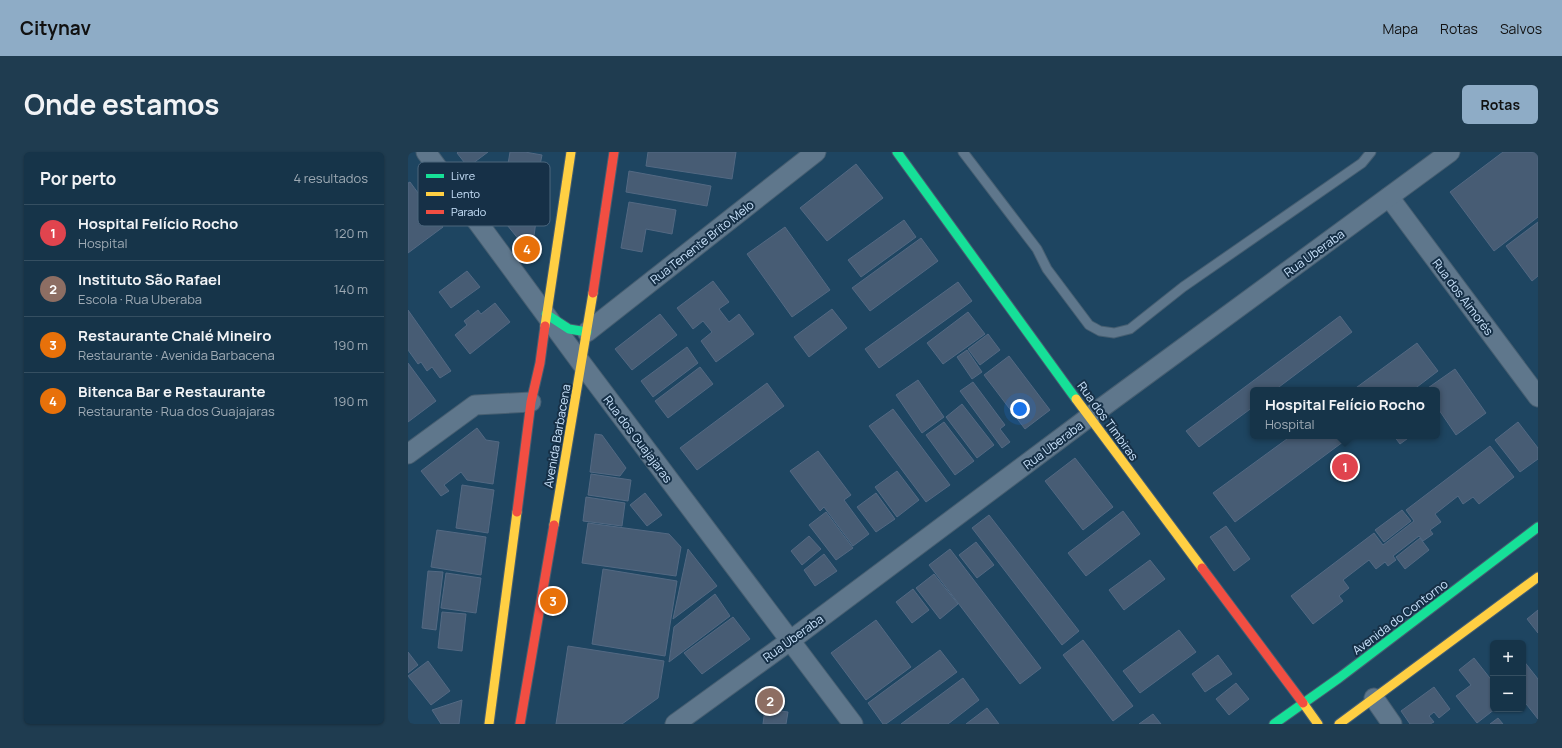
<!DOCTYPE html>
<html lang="pt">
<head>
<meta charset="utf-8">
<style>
	body { margin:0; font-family:Manrope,sans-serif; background:#1f3c50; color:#f1f3f6 }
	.controls { position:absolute; right:12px; bottom:12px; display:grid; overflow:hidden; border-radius:6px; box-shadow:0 1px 3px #0004 }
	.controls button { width:36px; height:36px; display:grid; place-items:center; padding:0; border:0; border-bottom:1px solid #354f61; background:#163449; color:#f1f3f6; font:20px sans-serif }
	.you { position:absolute; left:612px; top:257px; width:14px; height:14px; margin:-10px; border:3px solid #fff; border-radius:50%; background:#1a73e8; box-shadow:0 0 0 6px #1a73e833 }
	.badge { display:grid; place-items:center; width:26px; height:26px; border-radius:50%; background:#8eacc6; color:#fff; font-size:13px; font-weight:700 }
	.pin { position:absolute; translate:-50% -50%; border:2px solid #fff; box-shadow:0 1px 4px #0006 }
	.popup { position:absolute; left:842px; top:235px; width:190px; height:52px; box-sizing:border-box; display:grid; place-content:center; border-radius:6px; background:#163449; filter:drop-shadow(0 1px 3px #0005); font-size:13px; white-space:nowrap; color:#9eaab4 }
	.popup b { font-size:15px; color:#f1f3f6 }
	.popup::after { content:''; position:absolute; left:50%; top:100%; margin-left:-8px; border:8px solid transparent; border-top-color:#163449 }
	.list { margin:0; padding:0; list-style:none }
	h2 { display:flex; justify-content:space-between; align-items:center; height:52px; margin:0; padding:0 16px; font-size:17px }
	h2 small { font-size:13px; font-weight:400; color:#9eaab4 }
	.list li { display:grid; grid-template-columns:26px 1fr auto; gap:12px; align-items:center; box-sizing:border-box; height:56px; padding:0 16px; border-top:1px solid #354f61 }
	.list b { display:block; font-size:15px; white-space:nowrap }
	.list p { margin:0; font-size:13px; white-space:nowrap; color:#9eaab4 }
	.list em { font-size:13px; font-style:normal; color:#9eaab4 }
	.map { position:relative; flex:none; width:1130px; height:572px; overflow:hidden; border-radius:6px }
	header { display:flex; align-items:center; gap:24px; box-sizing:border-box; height:56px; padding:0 20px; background:#8eacc6; color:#111 }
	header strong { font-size:19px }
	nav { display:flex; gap:22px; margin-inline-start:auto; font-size:14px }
	.intro { display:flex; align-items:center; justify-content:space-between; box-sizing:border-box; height:96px; padding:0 24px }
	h1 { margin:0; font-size:28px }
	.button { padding:10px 18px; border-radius:6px; background:#8eacc6; color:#111; font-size:14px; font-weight:700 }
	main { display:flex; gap:24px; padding:0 24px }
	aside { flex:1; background:#163449; border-radius:6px; box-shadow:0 1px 3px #0004 }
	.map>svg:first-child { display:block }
	.building { fill:#475c74; stroke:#536983 }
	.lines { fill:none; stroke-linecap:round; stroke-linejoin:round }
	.lane-casing { stroke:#465e71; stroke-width:11 }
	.street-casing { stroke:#465e71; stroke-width:21 }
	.fast-casing { stroke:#465e71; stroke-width:11 }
	.slow-casing { stroke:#465e71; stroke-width:11 }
	.jam-casing { stroke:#465e71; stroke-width:11 }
	.lane { stroke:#5f778c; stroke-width:9 }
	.street { stroke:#5f778c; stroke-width:19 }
	.fast { stroke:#16e098; stroke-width:9 }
	.slow { stroke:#ffcf43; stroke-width:9 }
	.jam { stroke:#f24e42; stroke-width:9 }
	.labels { text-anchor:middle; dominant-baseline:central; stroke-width:4; stroke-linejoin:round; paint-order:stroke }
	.street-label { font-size:12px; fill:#cae3fc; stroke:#163047 }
	.key { fill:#163047; stroke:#4c667d; stroke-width:1 }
	.key-label { font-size:11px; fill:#cae3fc }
</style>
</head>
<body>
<header>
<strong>Citynav</strong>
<nav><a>Mapa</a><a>Rotas</a><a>Salvos</a></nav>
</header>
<div class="intro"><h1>Onde estamos</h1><a class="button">Rotas</a></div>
<main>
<aside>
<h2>Por perto<small>4 resultados</small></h2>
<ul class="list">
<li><span class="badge" style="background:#e0444e">1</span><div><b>Hospital Felício Rocho</b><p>Hospital</p></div><em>120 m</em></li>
<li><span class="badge" style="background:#8d6e63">2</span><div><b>Instituto São Rafael</b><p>Escola · Rua Uberaba</p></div><em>140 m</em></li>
<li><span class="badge" style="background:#e8710a">3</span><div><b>Restaurante Chalé Mineiro</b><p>Restaurante · Avenida Barbacena</p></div><em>190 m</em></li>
<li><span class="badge" style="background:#e8710a">4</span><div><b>Bitenca Bar e Restaurante</b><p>Restaurante · Rua dos Guajajaras</p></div><em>190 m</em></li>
</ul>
</aside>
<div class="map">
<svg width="1130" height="572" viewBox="0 0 1130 572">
	<rect width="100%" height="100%" fill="#1e4561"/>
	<g class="building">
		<polygon points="50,0 80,0 60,15 49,1"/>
		<polygon points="102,0 117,0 134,3 130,23 99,18"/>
		<polygon points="240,0 328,0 324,27 238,14"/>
		<polygon points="1095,0 1130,0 1130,65 1086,99 1042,40"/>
		<polygon points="448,12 475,46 419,89 392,56"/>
		<polygon points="221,19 303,34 299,54 218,40"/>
		<polygon points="92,28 110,51 113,30 133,33 125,91 116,94 74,42"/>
		<polygon points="2,30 35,75 0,101 0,31"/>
		<polygon points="221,50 268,58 264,82 238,77 234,100 213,96"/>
		<polygon points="496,68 508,85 453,125 440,108"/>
		<polygon points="1130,70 1130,124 1124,129 1098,94"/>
		<polygon points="377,75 422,138 384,165 339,102"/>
		<polygon points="513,86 530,109 462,159 444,136"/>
		<polygon points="59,119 72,135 43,156 31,140"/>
		<polygon points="305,129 321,150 311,157 321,170 331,162 346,182 308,210 293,189 304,180 295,169 285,177 269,156"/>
		<polygon points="550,130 564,149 471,216 457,197"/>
		<polygon points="87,151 102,170 62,202 47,183 59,173 56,169 70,158 73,162"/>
		<polygon points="424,157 439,176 401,205 386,185"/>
		<polygon points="0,158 43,219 32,226 24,215 19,219 13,210 10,212 0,198"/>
		<polygon points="560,160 577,182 535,212 519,191"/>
		<polygon points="252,162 269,183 224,218 207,197"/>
		<polygon points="932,164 944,180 867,238 845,238 845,255 791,295 778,279"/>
		<polygon points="580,182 592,198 572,213 560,197"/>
		<polygon points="1009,191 1030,219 1005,238 945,238"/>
		<polygon points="279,195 290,211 245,245 233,229"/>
		<polygon points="559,198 574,220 564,227 549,205"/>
		<polygon points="601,204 642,258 617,277 576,223"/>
		<polygon points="0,211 28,249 0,270"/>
		<polygon points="292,215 305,232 260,266 247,249"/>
		<polygon points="1047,217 1078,261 1048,283 1029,255 1029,238 1017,238"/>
		<polygon points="510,228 536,265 514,281 488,243"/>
		<polygon points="565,230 597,273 592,277 602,290 594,296 552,239"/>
		<polygon points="359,231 376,254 289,318 272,296"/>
		<polygon points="554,252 586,293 569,306 538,265"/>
		<polygon points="485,257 542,333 518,350 461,274"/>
		<polygon points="536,270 566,309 547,323 518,283"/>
		<polygon points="1110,270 1130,296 1130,307 1112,320 1087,288"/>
		<polygon points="69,276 78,288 91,290 85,332 59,328 53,320 36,333 41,339 33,344 13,319"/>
		<polygon points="187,282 194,283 218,316 212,324 182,320"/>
		<polygon points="883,284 943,284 827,370 805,341"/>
		<polygon points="986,284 1003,284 992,292"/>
		<polygon points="1082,294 1106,325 1071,352 1065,345 1055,352 1050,344 1027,362 1033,370 1022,378 1025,382 1015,389 1011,384 985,404 988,408 980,414 977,410 968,417 961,408 935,428 941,436 931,444 935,449 905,472 883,444 966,381 975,393 1006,369 998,358"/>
		<polygon points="410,299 443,343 436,348 461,382 445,394 416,355 412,359 382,319"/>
		<polygon points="667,306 705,355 675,378 637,329"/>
		<polygon points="489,319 511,348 489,365 467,335"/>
		<polygon points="183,322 223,328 220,349 180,343"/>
		<polygon points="54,333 86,338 80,381 48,376"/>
		<polygon points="237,341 254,363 239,374 222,353"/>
		<polygon points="468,341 487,367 468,380 449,355"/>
		<polygon points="178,345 217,351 214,374 175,369"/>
		<polygon points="994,358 1003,369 976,390 967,378"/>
		<polygon points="715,359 732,382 678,424 660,401"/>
		<polygon points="418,360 445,396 428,408 401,373"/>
		<polygon points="581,363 671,479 654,493 564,376"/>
		<polygon points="180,371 261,382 273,395 268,424 174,411"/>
		<polygon points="818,374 842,407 826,419 802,385"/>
		<polygon points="29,378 78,385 73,423 23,415"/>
		<polygon points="401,384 413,397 394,413 383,399"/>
		<polygon points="1012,386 1021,398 997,417 988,405"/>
		<polygon points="568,390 586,413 569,426 551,403"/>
		<polygon points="280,397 309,434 265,467"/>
		<polygon points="542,397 633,516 612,532 521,413"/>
		<polygon points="416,402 429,419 407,434 396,418"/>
		<polygon points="742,408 757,427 716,458 701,438"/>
		<polygon points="195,417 269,429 257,504 184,492"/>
		<polygon points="20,419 35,420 28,478 14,476"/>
		<polygon points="38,421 73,426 68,461 33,456"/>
		<polygon points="526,422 550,452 532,467 508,436"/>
		<polygon points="505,437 521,458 504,471 488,450"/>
		<polygon points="307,442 322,464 261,510 266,475"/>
		<polygon points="1130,458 1130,481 1119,467"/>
		<polygon points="34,460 58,462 54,499 30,496"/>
		<polygon points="325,465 342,487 294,522 276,501"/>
		<polygon points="468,468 503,515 458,548 423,501"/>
		<polygon points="771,478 788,500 732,541 715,519"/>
		<polygon points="675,488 725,554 705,569 655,503"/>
		<polygon points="160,494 256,509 250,546 214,572 148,572"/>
		<polygon points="532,498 549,520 478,572 475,572 460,551"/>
		<polygon points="0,500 10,513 0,521"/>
		<polygon points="810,503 824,522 797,540 784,522"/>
		<polygon points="1066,506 1085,530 1085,557 1087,557 1069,571 1048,544 1063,533 1051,518"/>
		<polygon points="1115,508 1130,527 1130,567 1115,548"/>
		<polygon points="20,509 42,539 23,553 0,524"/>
		<polygon points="555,526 571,548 540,572 493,572"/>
		<polygon points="828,531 841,547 821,563 808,547"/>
		<polygon points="1026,535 1042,557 1031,566 1026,560 1021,564 1026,570 1022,572 1002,572 993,559"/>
		<polygon points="54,548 51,572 33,572 24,558"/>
		<polygon points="579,556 591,572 558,572"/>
		<polygon points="357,557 380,560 378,572 355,572"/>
		<polygon points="745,562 753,572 731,572"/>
		<polygon points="1090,566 1095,572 1082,572"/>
	</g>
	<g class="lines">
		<defs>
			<polyline id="lane" points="555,0 629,97 639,117 681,173 692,179 706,181 722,177 775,135 954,11 963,0"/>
			<g id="street">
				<polyline points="18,0 174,212 445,572"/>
				<polyline points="981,45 1130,245"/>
				<polyline points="179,180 408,0"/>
				<polyline points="0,302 67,253 123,250"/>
				<polyline points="966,546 984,572"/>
				<polyline points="267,572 383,488 681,265 1042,0"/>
			</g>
			<g id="fast">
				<polyline points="489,0 668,247"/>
				<polyline points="138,162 161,177 179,180"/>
				<polyline points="866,572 931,526 1130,375"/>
			</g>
			<g id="slow">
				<polyline points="137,174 163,0"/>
				<polyline points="668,247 794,416"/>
				<polyline points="146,373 185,141"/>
				<polyline points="895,551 910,572"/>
				<polyline points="81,572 109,360"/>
				<polyline points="931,572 1130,425"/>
			</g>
			<g id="jam">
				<polyline points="185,141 206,0"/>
				<polyline points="109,360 123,250 132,211 137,174"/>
				<polyline points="794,416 895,551"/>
				<polyline points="112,572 146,373"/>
			</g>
		</defs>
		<use href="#lane" class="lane-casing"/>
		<use href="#street" class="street-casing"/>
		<use href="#fast" class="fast-casing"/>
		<use href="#slow" class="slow-casing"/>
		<use href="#jam" class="jam-casing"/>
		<use href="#lane" class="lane"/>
		<use href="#street" class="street"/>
		<use href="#fast" class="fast"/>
		<use href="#slow" class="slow"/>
		<use href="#jam" class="jam"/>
	</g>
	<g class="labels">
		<g class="street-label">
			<text transform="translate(294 90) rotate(-38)">Rua Tenente Brito Melo</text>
			<text transform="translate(906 101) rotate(-36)">Rua Uberaba</text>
			<text transform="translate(1055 145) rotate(53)">Rua dos Aimorés</text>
			<text transform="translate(700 269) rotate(54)">Rua dos Timbiras</text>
			<text transform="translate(149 284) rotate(-80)">Avenida Barbacena</text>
			<text transform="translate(230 287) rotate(53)">Rua dos Guajajaras</text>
			<text transform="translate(645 293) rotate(-37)">Rua Uberaba</text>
			<text transform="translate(992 465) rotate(-37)">Avenida do Contorno</text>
			<text transform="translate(385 486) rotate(-36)">Rua Uberaba</text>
		</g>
	</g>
	<rect x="10" y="10" width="132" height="64" rx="6" class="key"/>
	<rect x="18" y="22" width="18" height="4" fill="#16e098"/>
	<rect x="18" y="40" width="18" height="4" fill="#ffcf43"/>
	<rect x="18" y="58" width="18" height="4" fill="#f24e42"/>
	<g class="key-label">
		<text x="43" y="28">Livre</text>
		<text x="43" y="46">Lento</text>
		<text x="43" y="64">Parado</text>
	</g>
</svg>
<div class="controls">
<button>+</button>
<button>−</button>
</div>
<div class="you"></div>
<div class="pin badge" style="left:937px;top:315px;background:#e0444e">1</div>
<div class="popup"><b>Hospital Felício Rocho</b>Hospital</div>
<div class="pin badge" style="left:362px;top:549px;background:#8d6e63">2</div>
<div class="pin badge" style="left:145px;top:449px;background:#e8710a">3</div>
<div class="pin badge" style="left:119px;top:97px;background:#e8710a">4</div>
</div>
</main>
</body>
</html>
